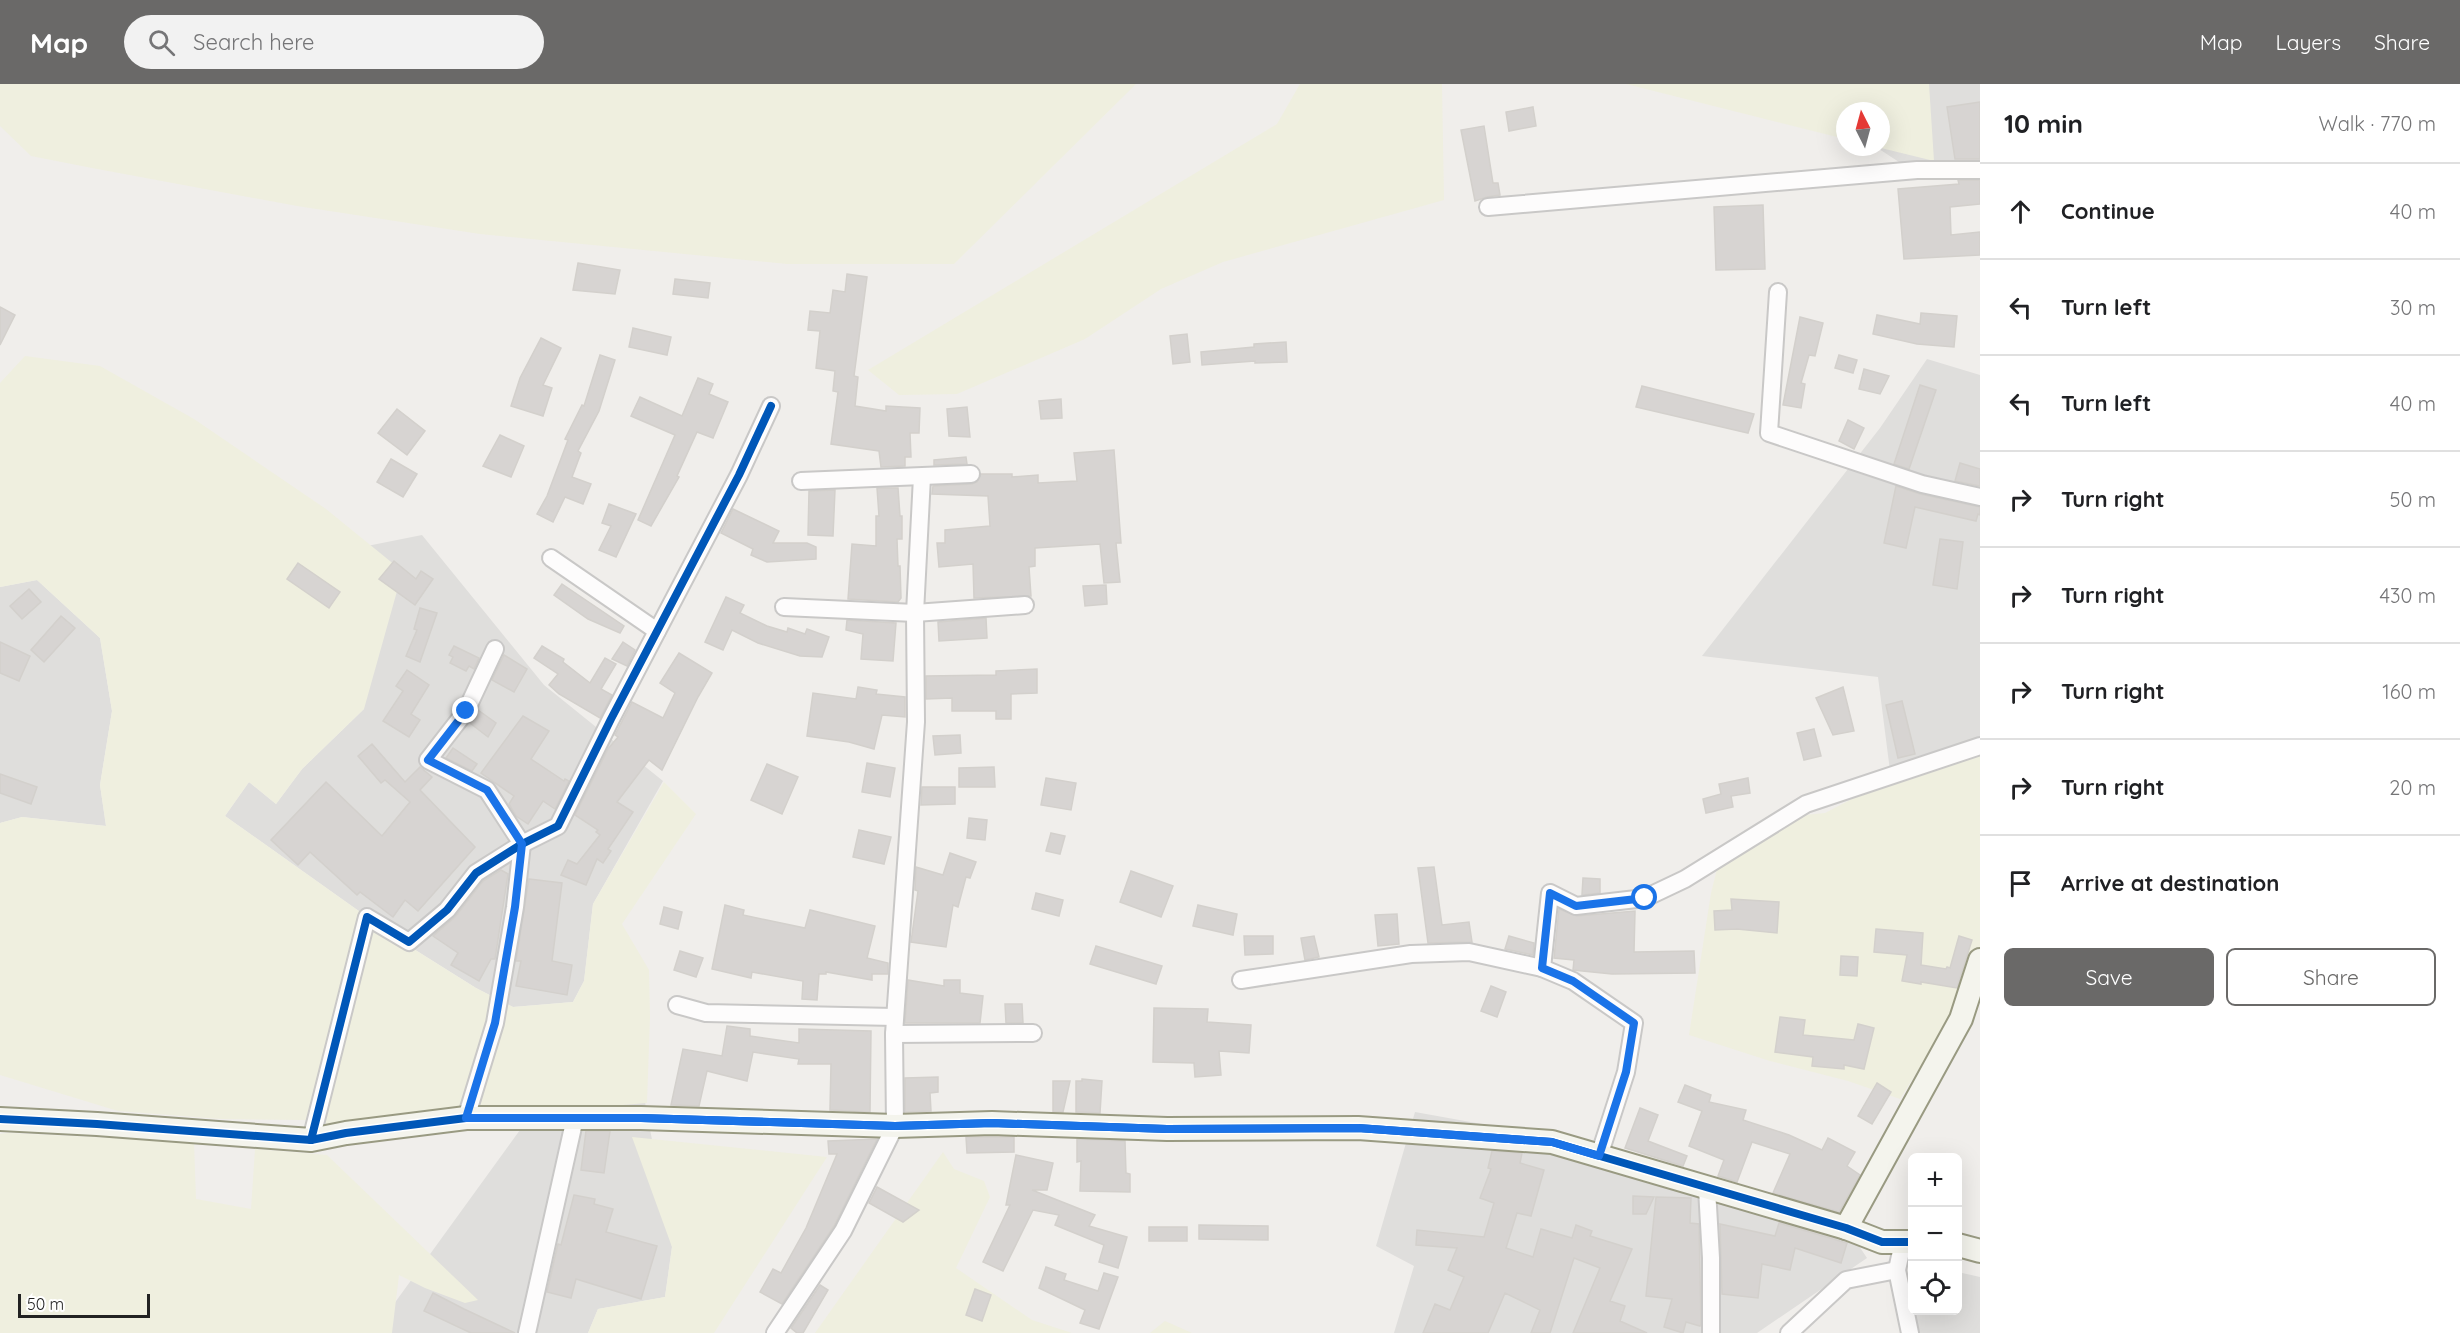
<!DOCTYPE html>
<html lang="en">
<head>
<meta charset="utf-8">
<style>
	body { margin:0; font-family:Quicksand,sans-serif; background:#f2f2f2; color:#202124 }
	.controls { position:absolute; right:18px; bottom:18px; display:grid; overflow:hidden; border-radius:9px; box-shadow:0 6px 24px #0002 }
	.controls button { width:54px; height:54px; display:grid; place-items:center; padding:0; border:0; border-bottom:2px solid #e0e0e0; background:#fff; color:#202124; font:30px sans-serif }
	.compass { position:absolute; left:1836px; top:18px; width:54px; height:54px; border-radius:50%; background:#fff; box-shadow:0 6px 24px #0002; rotate:354deg }
	.scale { position:absolute; left:18px; bottom:15px; width:132px; box-sizing:border-box; padding-left:6px; border:3px solid #222; border-top:0; font-size:16px; line-height:21px; white-space:nowrap; color:#222; -webkit-text-stroke:4px #fff; paint-order:stroke }
	.stop { position:absolute; width:18px; height:18px; margin:-14px; border:4px solid #1a73e8; border-radius:50%; background:#fff }
	.stop.end { background:#1a73e8; border-color:#fff; box-shadow:0 2px 6px #0008 }
	.list { margin:0; padding:0; list-style:none }
	h2 { display:flex; justify-content:space-between; align-items:center; height:78px; margin:0; padding:0 24px; font-size:26px }
	h2 small { font-size:20px; font-weight:400; color:#757577 }
	.list li { display:grid; grid-template-columns:39px 1fr auto; gap:18px; align-items:center; box-sizing:border-box; height:96px; padding:0 24px; border-top:2px solid #e0e0e0 }
	.list b { display:block; font-size:22px; white-space:nowrap }
	.list em { font-size:20px; font-style:normal; color:#757577 }
	.actions { display:flex; gap:12px; padding:18px 24px }
	.actions a { flex:1; padding:14px 0; border:2px solid #6a6968; border-radius:9px; text-align:center; font-size:21px; color:#6a6968 }
	.actions .main { background:#6a6968; color:#fff }
	.icon { flex:none; width:33px; height:33px; fill:none; stroke:currentColor; stroke-width:2; stroke-linecap:round; stroke-linejoin:round }
	.map { position:relative; flex:none; width:1980px; height:1249px; overflow:hidden }
	header { display:flex; align-items:center; gap:36px; box-sizing:border-box; height:84px; padding:0 30px; background:#6a6968; color:#fff }
	header strong { font-size:28px }
	nav { display:flex; gap:33px; margin-inline-start:auto; font-size:21px }
	.search { width:420px; height:54px; background:#f2f2f2; display:flex; align-items:center; gap:15px; box-sizing:border-box; padding:0 21px; border-radius:33px; color:#757577; font-size:22px }
	main { display:flex }
	aside { flex:1; background:#fff }
	.map>svg:first-child { display:block }
	.residential { fill:#dfdedc }
	.farmland { fill:#efefdf }
	.building { fill:#d7d4d2; stroke:#d3d0cc; stroke-width:1.5 }
	.lines { fill:none; stroke-linecap:round; stroke-linejoin:round }
	.street-casing { stroke:#c9c8c7; stroke-width:20 }
	.secondary-casing { stroke:#999a82; stroke-width:26 }
	.street { stroke:#fdfcfc; stroke-width:16 }
	.secondary { stroke:#f4f4ed; stroke-width:22 }
	.cycleway-casing { stroke:#fff; stroke-width:11 }
	.cycleway { stroke:#0057b8; stroke-width:8 }
	.route { stroke:#1a73e8; stroke-width:8 }
</style>
</head>
<body>
<header>
<strong>Map</strong>
<div class="search"><svg class="icon" aria-label="search" viewBox="0 0 24 24"><circle cx="10" cy="10" r="6"/><path d="M15 15l6 6"/></svg>Search here</div>
<nav><a>Map</a><a>Layers</a><a>Share</a></nav>
</header>
<main>
<div class="map">
<svg width="1980" height="1249" viewBox="0 0 1980 1249">
	<rect width="100%" height="100%" fill="#f0eeeb"/>
	<g class="residential">
		<polygon points="1856,0 1980,0 1980,94 1925,95 1876,63 1881,63 1881,27"/>
		<polygon points="1927,275 1980,291 1980,666 1894,718 1878,593 1702,572 1880,344"/>
		<polygon points="422,451 544,601 663,697 593,820 584,897 573,918 513,923 476,904 401,857 225,732 249,698 276,720 302,685 364,625 362,463"/>
		<polygon points="37,496 100,554 112,627 100,701 106,742 22,733 0,739 0,503"/>
		<polygon points="644,1013 672,1163 665,1213 598,1225 588,1249 379,1249 391,1224 541,1017"/>
		<polygon points="1415,1028 1588,1059 1845,1141 1867,1174 1757,1249 1394,1249 1414,1182 1376,1162"/>
		<polygon points="1958,1188 1980,1193 1980,1249 1909,1249 1914,1227 1958,1226"/>
	</g>
	<g class="farmland">
		<polygon points="0,0 1136,0 954,180 787,180 480,150 297,122 92,84 31,72 0,42"/>
		<polygon points="1300,0 1442,0 1444,116 1223,178 1161,205 1085,255 957,310 899,311 868,286 1277,40"/>
		<polygon points="1626,0 1929,0 1934,77 1877,63 1881,63 1881,27 1845,27 1845,55"/>
		<polygon points="25,272 100,282 194,335 326,425 401,486 399,500 364,625 302,685 276,720 249,698 225,732 401,857 476,904 513,923 573,918 584,897 593,820 664,698 696,730 622,840 649,886 650,933 647,1019 513,1030 334,1041 305,1036 221,1035 118,1027 0,991 0,739 22,733 106,742 100,701 112,627 100,554 37,496 0,503 0,299"/>
		<polygon points="1980,664 1980,887 1900,1015 1848,997 1770,977 1689,951 1711,809 1718,781 1786,733 1825,729 1944,667"/>
		<polygon points="8,1049 194,1058 196,1115 251,1125 255,1065 327,1071 478,1216 465,1219 425,1204 399,1191 392,1249 0,1249 0,1050"/>
		<polygon points="632,1053 827,1073 714,1249 588,1249 598,1225 665,1213 672,1163"/>
		<polygon points="943,1068 954,1085 984,1097 990,1113 956,1184 1032,1236 1072,1249 815,1249"/>
		<polygon points="1165,1237 1192,1249 1150,1249"/>
	</g>
	<g class="building">
		<polygon points="1980,18 1980,75 1955,75 1947,23"/>
		<polygon points="1533,23 1536,42 1509,47 1506,28"/>
		<polygon points="1484,42 1493,99 1498,99 1500,111 1487,113 1475,117 1461,46"/>
		<polygon points="1958,96 1980,96 1980,120 1950,123 1951,151 1980,148 1980,171 1904,175 1898,105 1959,100"/>
		<polygon points="1763,121 1765,185 1716,186 1714,123"/>
		<polygon points="578,179 620,186 615,210 573,206"/>
		<polygon points="847,190 867,193 854,292 858,293 855,322 886,327 886,322 920,324 919,349 910,349 911,373 905,373 905,382 881,383 879,367 831,360 838,308 833,307 835,287 816,284 820,247 808,246 810,227 830,229 833,206 845,208"/>
		<polygon points="675,195 710,199 708,214 673,210"/>
		<polygon points="0,223 15,231 0,261"/>
		<polygon points="1921,229 1957,232 1954,263 1917,260 1873,250 1877,231 1920,240"/>
		<polygon points="1800,233 1823,239 1815,272 1809,271 1801,299 1805,300 1801,324 1783,321"/>
		<polygon points="633,244 671,253 667,271 629,263"/>
		<polygon points="1187,250 1190,278 1173,280 1170,252"/>
		<polygon points="541,254 561,264 543,301 552,304 543,332 511,322 520,294"/>
		<polygon points="1286,258 1287,278 1255,279 1255,277 1202,281 1201,268 1254,263 1254,260"/>
		<polygon points="600,271 615,276 599,327 578,367 581,369 572,393 591,400 583,420 565,413 553,438 537,430 547,412 568,356 565,355 582,321 584,322"/>
		<polygon points="1839,271 1857,276 1853,289 1835,284"/>
		<polygon points="1864,285 1889,292 1880,310 1859,305"/>
		<polygon points="698,294 713,300 709,310 728,318 713,354 697,348 677,392 679,393 651,442 638,436 675,351 631,332 640,313 682,332"/>
		<polygon points="1920,301 1936,306 1909,385 1894,380"/>
		<polygon points="1642,302 1754,330 1748,349 1636,323"/>
		<polygon points="1061,315 1062,334 1041,335 1039,317"/>
		<polygon points="967,323 970,353 949,352 947,325"/>
		<polygon points="397,325 425,347 407,371 378,349"/>
		<polygon points="1848,336 1864,344 1854,365 1839,357"/>
		<polygon points="500,351 524,362 511,393 483,382"/>
		<polygon points="1114,366 1121,459 1116,459 1120,498 1104,499 1100,460 1035,464 1035,482 1029,483 1031,512 974,514 973,480 939,483 937,459 945,459 945,446 990,442 988,412 932,410 933,402 972,400 977,398 981,390 1012,390 1012,393 1038,391 1038,399 1077,397 1074,369"/>
		<polygon points="966,373 967,380 934,381 934,376"/>
		<polygon points="391,375 417,390 403,413 377,398"/>
		<polygon points="1960,379 1980,385 1980,402 1955,397"/>
		<polygon points="1896,402 1920,410 1980,423 1980,431 1978,430 1976,437 1915,423 1906,464 1884,459"/>
		<polygon points="877,404 898,404 900,432 902,432 902,455 897,455 898,482 900,482 901,514 898,518 848,515 852,460 876,462 876,432 879,432"/>
		<polygon points="835,406 833,452 808,451 809,407"/>
		<polygon points="609,420 636,430 616,473 599,466 611,442 602,439"/>
		<polygon points="733,425 779,447 773,459 807,459 816,463 816,475 767,478 751,471 753,465 721,449"/>
		<polygon points="1940,455 1963,458 1957,505 1933,501"/>
		<polygon points="394,477 416,495 421,487 433,495 415,521 379,495"/>
		<polygon points="298,479 340,508 329,524 287,495"/>
		<polygon points="562,500 624,542 620,549 588,535 554,511"/>
		<polygon points="1106,501 1107,520 1085,522 1083,502"/>
		<polygon points="29,505 41,518 22,535 10,522"/>
		<polygon points="726,513 744,521 740,529 767,542 787,548 788,544 805,550 807,545 829,553 822,573 800,572 758,559 732,546 723,566 705,558"/>
		<polygon points="420,524 437,529 420,578 406,572 417,546 414,545"/>
		<polygon points="61,532 75,544 44,578 31,566"/>
		<polygon points="986,534 987,554 939,557 938,538"/>
		<polygon points="847,536 896,539 893,577 861,575 863,550 846,546"/>
		<polygon points="0,558 30,572 19,597 0,589"/>
		<polygon points="623,558 635,566 627,582 612,575"/>
		<polygon points="454,562 479,574 474,585 469,582 466,587 450,579 453,573 449,571"/>
		<polygon points="542,562 564,575 563,578 590,599 605,574 616,580 601,605 612,611 600,634 559,610 549,601 558,590 534,574"/>
		<polygon points="679,569 712,589 698,613 662,686 649,676 617,718 633,728 608,765 611,767 603,779 597,775 586,801 561,791 568,776 577,780 600,751 596,748 598,746 575,731 608,665 618,653 615,651 632,618 663,634 675,609 660,599"/>
		<polygon points="504,571 527,585 514,608 492,596"/>
		<polygon points="1037,585 1037,609 1011,610 1011,635 996,635 996,627 952,627 952,614 926,615 926,592 996,591 996,587"/>
		<polygon points="407,586 429,601 411,630 420,636 409,653 383,637 403,607 396,602"/>
		<polygon points="858,603 877,606 876,610 905,613 905,633 882,631 874,665 849,658 807,652 813,609 856,615"/>
		<polygon points="1843,603 1854,647 1833,651 1816,614"/>
		<polygon points="1902,617 1915,670 1898,674 1886,621"/>
		<polygon points="478,626 496,639 488,653 470,639"/>
		<polygon points="523,632 549,647 531,675 564,697 565,695 569,697 555,725 543,717 528,740 516,732 509,720 514,712 481,689"/>
		<polygon points="1814,645 1821,672 1804,676 1797,649"/>
		<polygon points="960,651 961,669 935,671 933,652"/>
		<polygon points="372,660 405,698 420,683 432,693 420,706 475,763 418,827 405,816 393,833 360,808 357,811 310,768 298,781 271,756 326,698 382,752 410,718 385,696 381,699 358,672"/>
		<polygon points="453,664 477,680 472,687 446,674"/>
		<polygon points="867,679 895,684 890,713 862,708"/>
		<polygon points="767,680 798,693 782,730 751,716"/>
		<polygon points="994,683 995,703 959,703 959,684"/>
		<polygon points="0,690 37,703 31,720 0,709"/>
		<polygon points="1046,694 1076,699 1071,726 1041,721"/>
		<polygon points="1748,694 1750,709 1731,712 1733,723 1706,729 1703,715 1721,710 1719,700"/>
		<polygon points="922,703 955,703 955,720 921,721"/>
		<polygon points="969,734 987,736 985,756 967,754"/>
		<polygon points="859,746 891,753 884,780 853,773"/>
		<polygon points="1051,749 1065,752 1060,770 1046,767"/>
		<polygon points="950,769 976,778 970,794 966,793 958,823 953,821 946,863 911,858 918,807 915,806 916,783 943,791"/>
		<polygon points="1434,783 1442,841 1469,838 1472,858 1428,859 1418,784"/>
		<polygon points="501,786 508,790 495,875 491,875 479,897 451,881 458,869 433,852 455,833 483,797"/>
		<polygon points="1131,787 1173,802 1161,833 1120,818"/>
		<polygon points="1583,794 1600,795 1600,809 1582,811"/>
		<polygon points="529,795 562,799 552,877 572,881 567,911 516,902 521,877 516,877"/>
		<polygon points="1036,809 1063,816 1059,832 1032,825"/>
		<polygon points="1731,815 1779,818 1777,849 1737,845 1715,846 1714,827 1732,826"/>
		<polygon points="725,821 744,826 743,831 805,844 810,826 875,842 867,874 888,879 888,890 872,890 872,896 826,888 826,890 819,890 817,916 802,915 803,897 752,888 751,894 712,885"/>
		<polygon points="1198,821 1237,830 1233,851 1193,842"/>
		<polygon points="664,823 682,828 678,845 660,840"/>
		<polygon points="1559,825 1577,832 1635,827 1634,868 1694,867 1695,889 1612,890 1573,886 1574,876 1554,874"/>
		<polygon points="1397,830 1399,860 1378,862 1375,831"/>
		<polygon points="1876,845 1923,849 1921,881 1946,885 1947,883 1950,884 1959,852 1972,856 1957,904 1921,898 1921,900 1902,897 1907,871 1874,868"/>
		<polygon points="1244,852 1273,852 1273,870 1245,871"/>
		<polygon points="1314,852 1319,873 1305,876 1301,854"/>
		<polygon points="1509,852 1534,859 1533,871 1505,865"/>
		<polygon points="1096,862 1162,882 1156,900 1090,880"/>
		<polygon points="680,867 703,874 696,893 674,886"/>
		<polygon points="1841,872 1858,873 1857,892 1840,891"/>
		<polygon points="908,896 944,902 944,896 960,896 960,909 983,912 980,939 905,939"/>
		<polygon points="1491,902 1506,908 1497,933 1481,927"/>
		<polygon points="1005,920 1022,920 1023,939 1006,939"/>
		<polygon points="1154,924 1208,925 1207,938 1251,941 1249,969 1219,967 1221,991 1195,993 1194,979 1153,978"/>
		<polygon points="1780,933 1805,936 1803,951 1854,956 1858,940 1874,944 1864,985 1844,981 1844,985 1812,982 1813,973 1775,968"/>
		<polygon points="727,942 750,945 750,952 799,959 799,945 871,947 870,1028 830,1026 831,980 798,980 799,975 753,968 747,997 707,987 699,1022 671,1021 683,965 722,972"/>
		<polygon points="938,993 938,1008 930,1009 931,1027 905,1028 905,994"/>
		<polygon points="1082,995 1102,997 1100,1029 1076,1028 1076,997 1082,997"/>
		<polygon points="1053,997 1070,997 1063,1028 1053,1028"/>
		<polygon points="1877,999 1891,1008 1872,1040 1858,1032"/>
		<polygon points="1685,1001 1711,1011 1709,1018 1746,1026 1743,1036 1789,1051 1822,1066 1828,1054 1855,1068 1847,1082 1860,1091 1839,1128 1773,1109 1790,1070 1752,1058 1737,1098 1718,1092 1724,1076 1689,1062 1702,1027 1678,1018"/>
		<polygon points="1640,1024 1658,1031 1648,1057 1687,1072 1683,1082 1625,1064"/>
		<polygon points="586,1047 610,1047 604,1089 581,1086"/>
		<polygon points="966,1053 1014,1053 1014,1068 967,1069"/>
		<polygon points="877,1055 834,1142 782,1220 760,1208 773,1185 781,1189 806,1144 837,1070 829,1070 828,1057"/>
		<polygon points="1077,1055 1125,1057 1126,1089 1130,1090 1130,1108 1080,1107 1081,1077 1077,1078"/>
		<polygon points="1492,1067 1522,1069 1520,1079 1544,1086 1531,1132 1517,1129 1506,1164 1533,1173 1541,1145 1572,1154 1576,1141 1592,1147 1590,1152 1632,1165 1610,1217 1625,1222 1620,1237 1647,1249 1573,1249 1600,1184 1574,1174 1550,1249 1531,1249 1540,1226 1505,1209 1488,1249 1423,1249 1435,1220 1450,1226 1464,1193 1448,1186 1457,1164 1416,1161 1417,1146 1484,1153 1494,1119 1480,1114 1491,1085 1488,1084"/>
		<polygon points="1016,1071 1053,1079 1047,1106 1032,1106 1095,1131 1089,1142 1127,1153 1118,1184 1099,1178 1104,1161 1055,1141 1059,1131 1033,1126 1003,1187 983,1178 1010,1121 1006,1121"/>
		<polygon points="877,1103 919,1126 903,1138 869,1119"/>
		<polygon points="574,1111 595,1115 594,1120 613,1125 606,1148 657,1162 641,1215 576,1195 571,1214 547,1208 557,1164 558,1160 561,1161"/>
		<polygon points="1633,1112 1654,1113 1646,1130 1633,1130"/>
		<polygon points="1656,1113 1691,1114 1690,1139 1699,1140 1701,1240 1700,1242 1686,1238 1683,1249 1664,1243 1672,1215 1646,1212"/>
		<polygon points="1779,1139 1847,1159 1841,1179 1795,1164 1790,1186 1762,1180 1758,1214 1722,1210 1720,1140 1775,1152"/>
		<polygon points="1199,1141 1268,1142 1268,1156 1199,1155"/>
		<rect x="1149" y="1143" width="38" height="14"/>
		<polygon points="1046,1183 1066,1190 1064,1196 1098,1207 1104,1189 1118,1193 1099,1245 1080,1239 1085,1226 1039,1204"/>
		<polygon points="820,1201 828,1206 803,1249 797,1249 791,1244"/>
		<polygon points="975,1205 991,1211 982,1237 966,1231"/>
		<polygon points="433,1209 464,1225 515,1249 471,1249 424,1227"/>
	</g>
	<g class="lines">
		<defs>
			<g id="street">
				<polyline points="1488,123 1917,86 1980,86"/>
				<polyline points="1778,208 1769,349 1922,400 1980,413"/>
				<polyline points="801,397 971,390"/>
				<polyline points="551,474 657,547"/>
				<polyline points="784,523 915,529 1025,521"/>
				<polyline points="1542,884 1573,897 1634,939 1626,988 1599,1072"/>
				<polyline points="1241,896 1411,870 1469,868 1542,884 1550,809 1576,822 1645,814 1685,795 1806,720 1980,662"/>
				<polyline points="677,921 706,929 895,933"/>
				<polyline points="894,950 1033,949"/>
				<polyline points="466,1034 495,939 515,823 522,760 487,706 428,676 466,627 495,565"/>
				<polyline points="311,1056 367,833 409,858 447,826 476,789 522,760 558,742 611,635 739,391 771,322"/>
				<polyline points="1707,1105 1711,1174 1711,1249"/>
				<polyline points="1903,1158 1897,1186 1910,1249"/>
				<polyline points="527,1249 575,1034"/>
				<polyline points="775,1249 843,1147 895,1042 894,950 916,638 915,529 922,393"/>
				<polyline points="1789,1249 1846,1196 1897,1186"/>
			</g>
			<g id="secondary">
				<polyline points="0,1035 97,1040 311,1056 346,1049 466,1034 641,1034 895,1042 992,1039 1167,1045 1358,1044 1552,1058 1846,1144 1882,1158 1912,1158"/>
				<polyline points="1846,1144 1961,935 1980,876"/>
				<polyline points="1958,1161 1980,1167"/>
			</g>
		</defs>
		<use href="#street" class="street-casing"/>
		<use href="#secondary" class="secondary-casing"/>
		<use href="#street" class="street"/>
		<use href="#secondary" class="secondary"/>
		<defs>
			<g id="cycleway">
				<polyline points="0,1035 97,1040 311,1056 346,1049 466,1034 641,1034 895,1042 992,1039 1167,1045 1358,1044 1552,1058 1846,1144 1882,1158 1912,1158"/>
				<polyline points="311,1056 367,833 409,858 447,826 476,789 522,760 558,742 611,635 739,391 771,322"/>
			</g>
		</defs>
		<use href="#cycleway" class="cycleway-casing"/>
		<use href="#cycleway" class="cycleway"/>
	</g>
	<g class="lines">
		<polyline class="route" points="466,627 428,676 487,706 522,760 515,823 495,939 466,1034 641,1034 895,1042 992,1039 1167,1045 1358,1044 1552,1058 1599,1072 1626,988 1634,939 1573,897 1542,884 1550,809 1576,822 1645,814"/>
	</g>
</svg>
<div class="controls">
<button>+</button>
<button>−</button>
<button><svg class="icon" aria-label="locate" viewBox="0 0 24 24"><circle cx="12" cy="12" r="6"/><path d="M12 2v4M12 18v4M2 12h4M18 12h4"/></svg></button>
</div>
<svg class="compass" viewBox="-18 -18 36 36"><path d="M0-13l5 13h-10z" fill="#e53935"/><path d="M0 13l5-13h-10z" fill="#757577"/></svg>
<div class="scale">50 m</div>
<div class="stop" style="left:1645px;top:814px"></div>
<div class="stop end" style="left:466px;top:627px"></div>
</div>
<aside>
<h2>10 min<small>Walk · 770 m</small></h2>
<ul class="list">
<li><svg class="icon" aria-label="ahead" viewBox="0 0 24 24"><path d="M12 20V5M6 11l6-6 6 6"/></svg><div><b>Continue</b></div><em>40 m</em></li>
<li><svg class="icon" aria-label="left" viewBox="0 0 24 24"><path d="M17 20v-9H6M10 6l-5 5 5 5"/></svg><div><b>Turn left</b></div><em>30 m</em></li>
<li><svg class="icon" aria-label="left" viewBox="0 0 24 24"><path d="M17 20v-9H6M10 6l-5 5 5 5"/></svg><div><b>Turn left</b></div><em>40 m</em></li>
<li><svg class="icon" aria-label="right" viewBox="0 0 24 24"><path d="M7 20v-9h11M14 6l5 5-5 5"/></svg><div><b>Turn right</b></div><em>50 m</em></li>
<li><svg class="icon" aria-label="right" viewBox="0 0 24 24"><path d="M7 20v-9h11M14 6l5 5-5 5"/></svg><div><b>Turn right</b></div><em>430 m</em></li>
<li><svg class="icon" aria-label="right" viewBox="0 0 24 24"><path d="M7 20v-9h11M14 6l5 5-5 5"/></svg><div><b>Turn right</b></div><em>160 m</em></li>
<li><svg class="icon" aria-label="right" viewBox="0 0 24 24"><path d="M7 20v-9h11M14 6l5 5-5 5"/></svg><div><b>Turn right</b></div><em>20 m</em></li>
<li><svg class="icon" aria-label="arrive" viewBox="0 0 24 24"><path d="M6 21V4h12l-3 4 3 4H6"/></svg><div><b>Arrive at destination</b></div></li>
</ul>
<div class="actions"><a class="main">Save</a><a>Share</a></div>
</aside>
</main>
</body>
</html>
